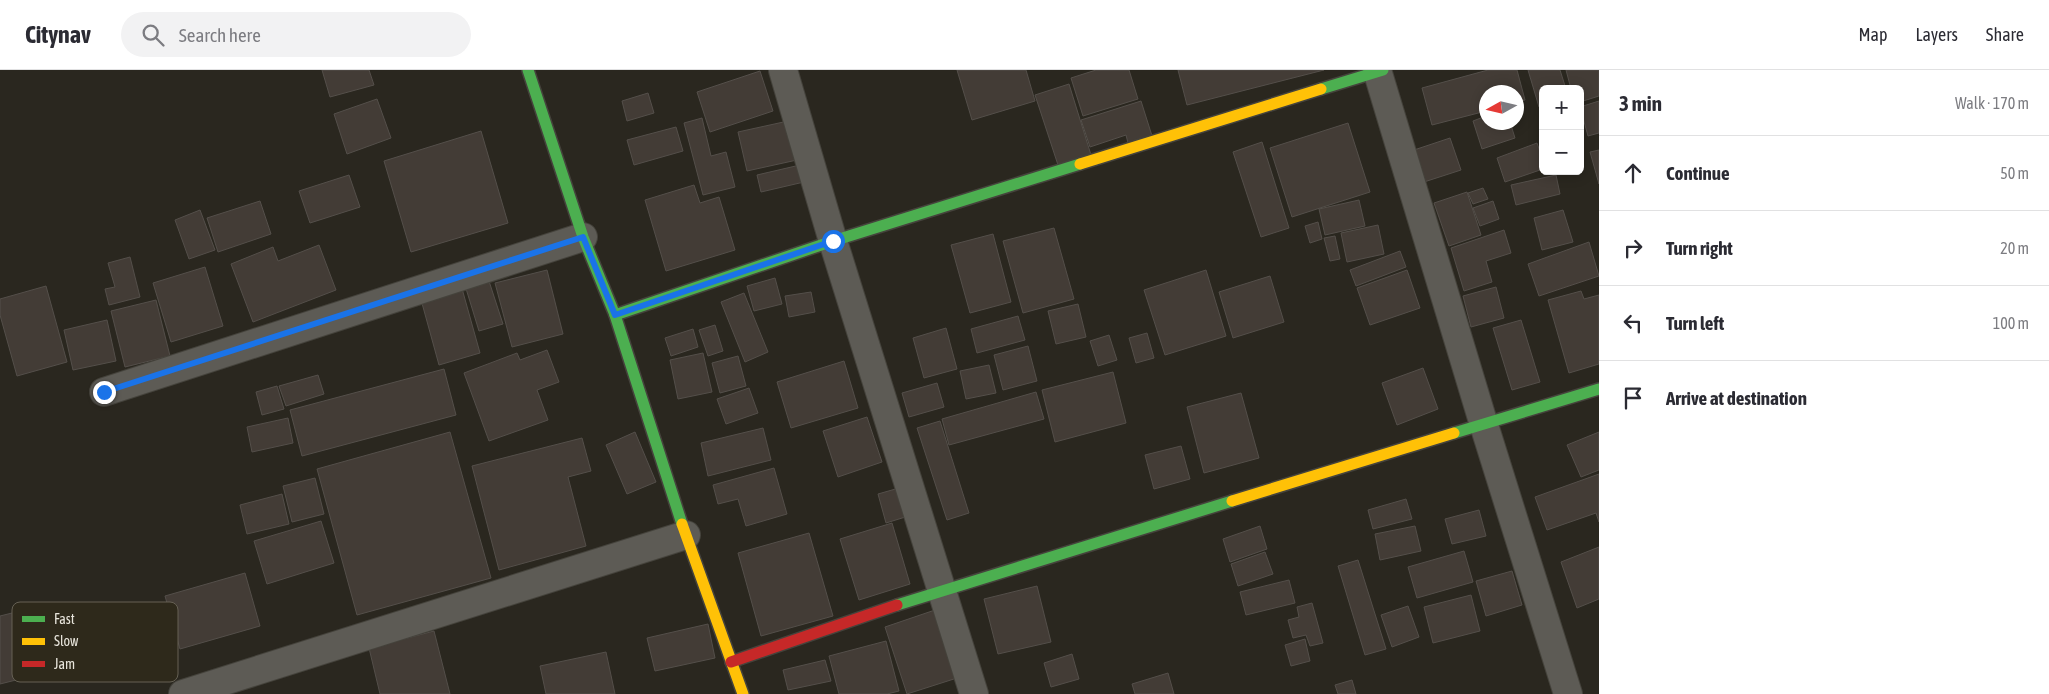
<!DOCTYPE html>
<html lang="en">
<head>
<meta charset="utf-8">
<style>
	body { margin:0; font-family:"Asap Condensed",sans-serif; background:#f2f2f3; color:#2b2b33 }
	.controls { position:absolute; right:15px; top:15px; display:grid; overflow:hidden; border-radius:8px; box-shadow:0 2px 12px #0003 }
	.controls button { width:45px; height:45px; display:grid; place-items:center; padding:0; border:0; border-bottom:1px solid #e1e1e2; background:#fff; color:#2b2b33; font:25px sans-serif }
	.compass { position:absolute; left:1479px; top:15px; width:45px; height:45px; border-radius:50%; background:#fff; box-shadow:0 2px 12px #0003; rotate:262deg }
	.stop { position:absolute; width:15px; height:15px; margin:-11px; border:4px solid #1a73e8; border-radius:50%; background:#fff }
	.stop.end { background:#1a73e8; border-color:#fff; box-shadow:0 1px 5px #0008 }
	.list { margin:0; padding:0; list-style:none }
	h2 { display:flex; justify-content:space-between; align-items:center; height:65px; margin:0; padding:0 20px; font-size:21px }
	h2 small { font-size:16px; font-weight:400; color:#7c7c81 }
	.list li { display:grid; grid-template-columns:32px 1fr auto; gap:15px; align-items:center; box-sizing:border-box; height:75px; padding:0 20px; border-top:1px solid #e1e1e2 }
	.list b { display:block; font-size:19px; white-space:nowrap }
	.list em { font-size:16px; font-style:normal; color:#7c7c81 }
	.icon { flex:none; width:28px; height:28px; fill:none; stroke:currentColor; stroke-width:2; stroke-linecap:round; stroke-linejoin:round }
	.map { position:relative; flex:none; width:1599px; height:624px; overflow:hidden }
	header { display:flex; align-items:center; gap:30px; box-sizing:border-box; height:70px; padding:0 25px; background:#fff; border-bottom:1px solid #e1e1e2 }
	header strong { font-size:24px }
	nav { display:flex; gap:28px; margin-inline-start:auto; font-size:18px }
	.search { width:350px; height:45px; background:#f2f2f3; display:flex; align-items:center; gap:12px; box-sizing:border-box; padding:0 18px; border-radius:28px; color:#7c7c81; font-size:19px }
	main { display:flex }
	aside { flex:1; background:#fff }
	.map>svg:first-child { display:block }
	.building { fill:#433c36; stroke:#544f4a }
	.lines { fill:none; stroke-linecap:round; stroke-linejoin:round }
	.street-casing { stroke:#45433c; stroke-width:30 }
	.fast-casing { stroke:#45433c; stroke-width:14 }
	.slow-casing { stroke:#45433c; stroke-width:14 }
	.jam-casing { stroke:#45433c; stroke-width:14 }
	.street { stroke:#5d5b55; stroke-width:28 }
	.fast { stroke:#4caf50; stroke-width:11 }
	.slow { stroke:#ffc107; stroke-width:11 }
	.jam { stroke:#c62828; stroke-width:11 }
	.route { stroke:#1a73e8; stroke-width:6 }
	.key { fill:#2e291b; stroke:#666155; stroke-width:1 }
	.key-label { font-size:14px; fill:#e8e5dc }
</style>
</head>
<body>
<header>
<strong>Citynav</strong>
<div class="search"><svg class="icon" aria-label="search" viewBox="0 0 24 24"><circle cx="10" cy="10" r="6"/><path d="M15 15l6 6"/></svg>Search here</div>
<nav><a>Map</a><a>Layers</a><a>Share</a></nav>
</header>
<main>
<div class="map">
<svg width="1599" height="624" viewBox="0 0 1599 624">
	<rect width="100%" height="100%" fill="#2a271f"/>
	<g class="building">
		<polygon points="322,0 369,0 374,15 330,27"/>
		<polygon points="957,0 1026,0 1035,31 972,50"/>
		<polygon points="1096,0 1129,0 1138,29 1083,46 1071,8"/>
		<polygon points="1178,0 1324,0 1187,35"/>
		<polygon points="1488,0 1517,0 1525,30 1516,33 1516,22 1486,22 1486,41 1432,55 1422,18"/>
		<polygon points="1528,0 1560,0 1566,19 1543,19 1543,36 1539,37"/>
		<polygon points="1566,0 1599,0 1599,26 1580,32 1580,19 1571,19"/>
		<polygon points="760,1 773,41 710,62 697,22"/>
		<polygon points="1069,14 1091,85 1058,95 1035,25"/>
		<polygon points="648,23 654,43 627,51 622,31"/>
		<polygon points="377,29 391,68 347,84 334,44"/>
		<polygon points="1141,31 1153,69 1129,77 1126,65 1090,77 1081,50"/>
		<polygon points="1599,31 1599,63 1588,66 1580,37"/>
		<polygon points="1486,46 1486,52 1510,52 1515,68 1482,79 1473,51"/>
		<polygon points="702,48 711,86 726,82 735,117 703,125 684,53"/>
		<polygon points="788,51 797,90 747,101 738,62"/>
		<polygon points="1348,53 1370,122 1292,147 1270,78"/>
		<polygon points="676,57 683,81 634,95 627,70"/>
		<polygon points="481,61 508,153 411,182 384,91"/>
		<polygon points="1450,68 1461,100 1424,112 1414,80"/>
		<polygon points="1262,72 1289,158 1261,167 1233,82"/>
		<polygon points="1537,73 1543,90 1543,99 1505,112 1497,88"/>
		<polygon points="1599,80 1599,114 1590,82"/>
		<polygon points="800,95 804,112 761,122 757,105"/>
		<polygon points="349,105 360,137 310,153 299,121"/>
		<polygon points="1556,105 1560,124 1516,135 1511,115"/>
		<polygon points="694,115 700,133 719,127 735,180 666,201 645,130"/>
		<polygon points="1483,118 1488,129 1473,134 1468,123"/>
		<polygon points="1467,122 1481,165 1449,176 1434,133"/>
		<polygon points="1359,130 1365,156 1325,165 1319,139"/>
		<polygon points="260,131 271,164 218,182 207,148"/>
		<polygon points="1493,131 1499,149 1480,156 1473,138"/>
		<polygon points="200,140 215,180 189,189 175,150"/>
		<polygon points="1563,140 1573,172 1542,180 1534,148"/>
		<polygon points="1318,152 1322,169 1310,173 1305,156"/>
		<polygon points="1378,155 1384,184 1347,192 1341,163"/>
		<polygon points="1054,158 1074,229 1023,243 1003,171"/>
		<polygon points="1504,160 1511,183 1486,191 1492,212 1464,221 1451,178"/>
		<polygon points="993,164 1011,232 970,243 951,175"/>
		<polygon points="1335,166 1340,189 1330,191 1324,168"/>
		<polygon points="1589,172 1599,206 1539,226 1528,194"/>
		<polygon points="319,175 336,220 253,252 231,194 273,177 278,191"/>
		<polygon points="1400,181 1406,197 1356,216 1350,200"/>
		<polygon points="130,187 140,227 109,235 105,219 115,217 108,193"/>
		<polygon points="205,197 223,256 171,272 153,213"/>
		<polygon points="547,200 563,264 512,277 495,213"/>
		<polygon points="1206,200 1226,266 1165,285 1144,220"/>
		<polygon points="1407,200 1420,238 1370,255 1357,218"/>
		<polygon points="487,205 503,254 479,261 464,212"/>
		<polygon points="1270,206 1284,252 1233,268 1219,222"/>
		<polygon points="775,208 782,234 754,241 747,216"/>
		<polygon points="461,215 480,283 439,295 420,226"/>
		<polygon points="46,216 67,292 17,306 0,245 0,229"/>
		<polygon points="1496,217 1504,248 1471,257 1463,226"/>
		<polygon points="1581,221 1584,229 1599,225 1599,294 1569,303 1548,230"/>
		<polygon points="811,222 815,242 789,247 785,226"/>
		<polygon points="744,223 768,282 745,292 721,232"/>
		<polygon points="156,230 170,286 125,297 111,241"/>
		<polygon points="1078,234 1086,267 1056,274 1048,241"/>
		<polygon points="1018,246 1025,270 977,283 971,259"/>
		<polygon points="107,250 116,291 73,300 64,260"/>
		<polygon points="1521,250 1540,312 1512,320 1493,258"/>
		<polygon points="715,255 723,281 708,286 699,260"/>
		<polygon points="946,258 957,299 924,308 913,268"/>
		<polygon points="693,259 698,277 671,286 665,268"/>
		<polygon points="1147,263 1154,288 1136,293 1129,268"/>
		<polygon points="1109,265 1117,290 1098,296 1090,271"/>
		<polygon points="1028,276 1037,311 1003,320 994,285"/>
		<polygon points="547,280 559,312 537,320 548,350 489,371 464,303 517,283 520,290"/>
		<polygon points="703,283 712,322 678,329 670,290"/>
		<polygon points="738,286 746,316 720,323 712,293"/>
		<polygon points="844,291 858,338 791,358 777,312"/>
		<polygon points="989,295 996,323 966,329 960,301"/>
		<polygon points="1423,298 1438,339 1397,355 1382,313"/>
		<polygon points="444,299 456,345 302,386 290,340"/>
		<polygon points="1113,302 1126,353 1055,372 1042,320"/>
		<polygon points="318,305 324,324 286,336 279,316"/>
		<polygon points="937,313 944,337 909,347 902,323"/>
		<polygon points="277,316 284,339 262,345 256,322"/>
		<polygon points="749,318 758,343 726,354 717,329"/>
		<polygon points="1036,322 1044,349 949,375 942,349"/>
		<polygon points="1241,323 1259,388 1204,403 1187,337"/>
		<polygon points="867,347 882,392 838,407 823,361"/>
		<polygon points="288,348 293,373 252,382 247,357"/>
		<polygon points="940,351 969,443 947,450 917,358"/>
		<polygon points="763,358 771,390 708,406 701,373"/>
		<polygon points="450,362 491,508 357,545 317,399"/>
		<polygon points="635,362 656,412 627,424 606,375"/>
		<polygon points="1599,362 1599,400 1581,407 1567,375"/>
		<polygon points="582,368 591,401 568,407 586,476 499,500 472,396"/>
		<polygon points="1181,376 1190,409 1154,419 1145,385"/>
		<polygon points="774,398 787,444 746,456 738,429 718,434 713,415"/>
		<polygon points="1599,404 1599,452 1596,443 1547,460 1535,427"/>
		<polygon points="315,408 324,444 292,452 283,416"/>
		<polygon points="906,416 915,444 886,453 878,424"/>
		<polygon points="282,424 289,454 247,464 240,435"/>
		<polygon points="1406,429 1412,449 1373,459 1368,440"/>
		<polygon points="1479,440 1486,466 1452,474 1445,449"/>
		<polygon points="321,451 334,493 267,514 254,471"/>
		<polygon points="892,453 910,514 859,530 840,469"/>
		<polygon points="1260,456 1267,479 1230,492 1223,469"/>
		<polygon points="1415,456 1421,481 1380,490 1375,464"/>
		<polygon points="809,463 833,546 761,566 738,483"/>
		<polygon points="1599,477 1599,529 1577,538 1561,492"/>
		<polygon points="1464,481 1473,512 1417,528 1408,497"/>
		<polygon points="1265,482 1273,504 1238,516 1231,494"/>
		<polygon points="1358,490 1386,579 1365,585 1338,496"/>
		<polygon points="1512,501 1522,535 1486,546 1476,511"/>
		<polygon points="245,503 260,556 180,579 165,526"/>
		<polygon points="1289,510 1295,533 1246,545 1240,522"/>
		<polygon points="1037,516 1051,572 998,584 984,529"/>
		<polygon points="1471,525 1480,561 1433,573 1424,537"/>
		<polygon points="1312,533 1323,573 1310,576 1306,565 1293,568 1288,550 1299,547 1297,537"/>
		<polygon points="1408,536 1419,567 1392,577 1381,545"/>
		<polygon points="32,538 48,602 0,614 0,546"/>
		<polygon points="935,540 957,608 907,624 885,557"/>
		<polygon points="708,554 715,588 655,601 647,568"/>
		<polygon points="434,561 450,624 380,624 369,578"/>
		<polygon points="1305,569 1310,591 1291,596 1285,575"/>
		<polygon points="886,571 899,621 887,624 839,624 829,586"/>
		<polygon points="606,582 615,624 546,624 540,596"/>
		<polygon points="1072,584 1079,609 1051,617 1044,593"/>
		<polygon points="825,590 831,611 788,620 783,600"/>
		<polygon points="1168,603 1174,624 1135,624 1132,614"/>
		<polygon points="1352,610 1356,624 1338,624 1335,615"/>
	</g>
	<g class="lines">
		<defs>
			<g id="street">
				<polyline points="783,0 833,171 974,624"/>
				<polyline points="1377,0 1484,355 1568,624"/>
				<polyline points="104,322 583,167"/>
				<polyline points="183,624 686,465"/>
			</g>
			<g id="fast">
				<polyline points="528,0 583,167 615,245 682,454"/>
				<polyline points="1321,19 1383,0"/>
				<polyline points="615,245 833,171 1080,94"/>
				<polyline points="1454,363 1599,319"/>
				<polyline points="897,535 1232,431"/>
			</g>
			<g id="slow">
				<polyline points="1080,94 1321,19"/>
				<polyline points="1232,431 1454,363"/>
				<polyline points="682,454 743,624"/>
			</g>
			<polyline id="jam" points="731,592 897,535"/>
		</defs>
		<use href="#street" class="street-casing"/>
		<use href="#fast" class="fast-casing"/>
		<use href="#slow" class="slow-casing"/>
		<use href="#jam" class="jam-casing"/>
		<use href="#street" class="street"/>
		<use href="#fast" class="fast"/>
		<use href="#slow" class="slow"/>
		<use href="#jam" class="jam"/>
	</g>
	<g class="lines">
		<polyline class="route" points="104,322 583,167 615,245 833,171"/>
	</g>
	<rect x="12" y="532" width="166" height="80" rx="8" class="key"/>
	<rect x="22" y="546" width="23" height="6" fill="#4caf50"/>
	<rect x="22" y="568" width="23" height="7" fill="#ffc107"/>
	<rect x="22" y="591" width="23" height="6" fill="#c62828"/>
	<g class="key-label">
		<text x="54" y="554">Fast</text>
		<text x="54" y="576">Slow</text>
		<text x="54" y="599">Jam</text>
	</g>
</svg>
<div class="controls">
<button>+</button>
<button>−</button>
</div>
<svg class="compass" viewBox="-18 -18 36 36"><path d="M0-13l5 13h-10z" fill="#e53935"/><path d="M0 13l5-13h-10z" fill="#7c7c81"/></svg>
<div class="stop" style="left:833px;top:171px"></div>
<div class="stop end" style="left:104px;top:322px"></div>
</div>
<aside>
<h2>3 min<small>Walk · 170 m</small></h2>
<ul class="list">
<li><svg class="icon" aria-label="ahead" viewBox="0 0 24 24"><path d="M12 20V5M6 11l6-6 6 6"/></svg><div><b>Continue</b></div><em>50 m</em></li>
<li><svg class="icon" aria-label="right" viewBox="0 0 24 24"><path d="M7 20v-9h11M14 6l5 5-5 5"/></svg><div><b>Turn right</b></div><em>20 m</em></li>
<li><svg class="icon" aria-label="left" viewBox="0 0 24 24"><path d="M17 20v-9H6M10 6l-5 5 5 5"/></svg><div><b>Turn left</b></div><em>100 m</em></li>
<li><svg class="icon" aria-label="arrive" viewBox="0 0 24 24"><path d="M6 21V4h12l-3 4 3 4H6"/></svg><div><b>Arrive at destination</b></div></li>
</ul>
</aside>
</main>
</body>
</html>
